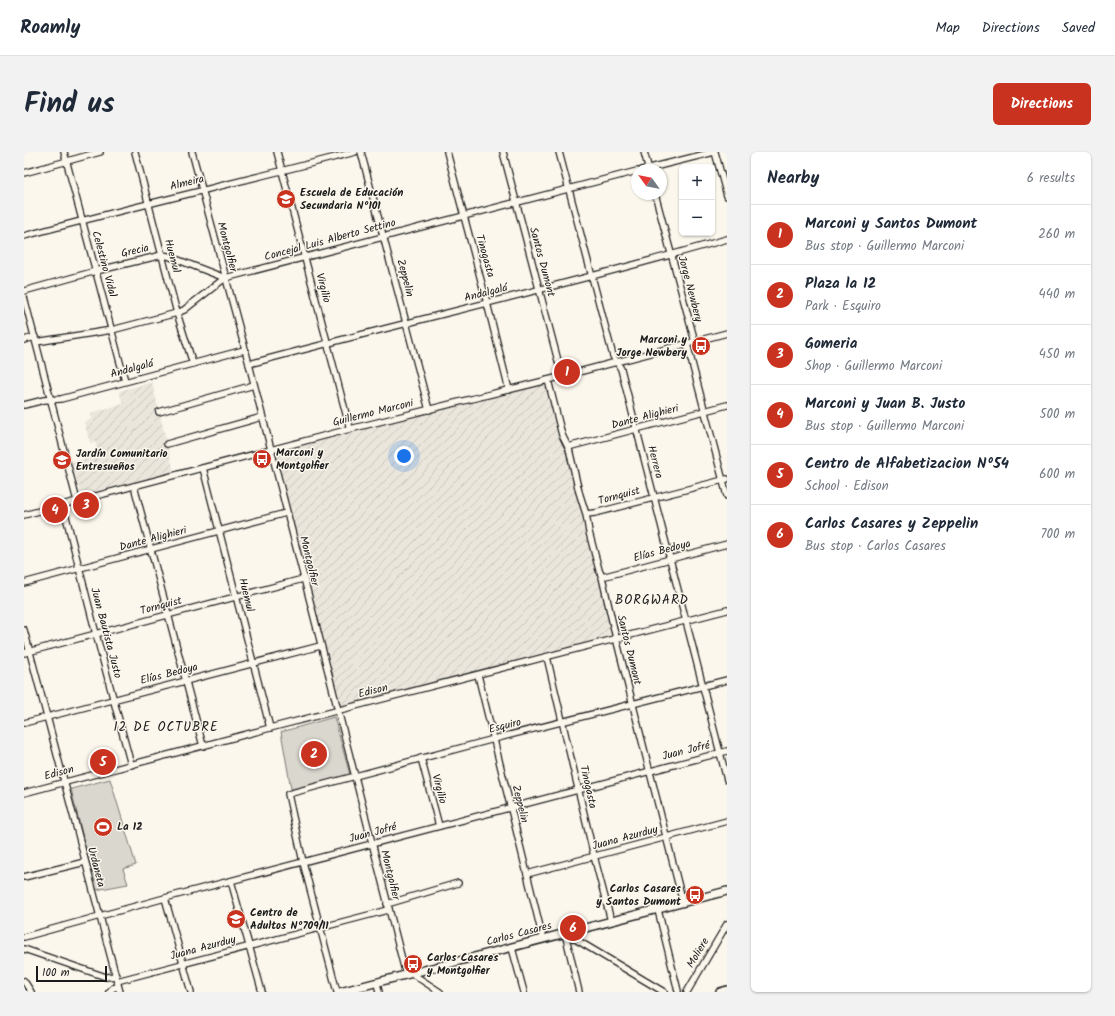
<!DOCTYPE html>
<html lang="en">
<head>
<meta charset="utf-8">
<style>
	body { margin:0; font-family:Kalam,sans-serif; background:#f2f2f3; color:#1f2937 }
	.controls { position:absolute; right:12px; top:12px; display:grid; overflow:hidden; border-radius:6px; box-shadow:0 1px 3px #0004 }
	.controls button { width:36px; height:36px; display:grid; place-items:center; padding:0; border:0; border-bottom:1px solid #e0e1e3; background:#fff; color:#1f2937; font:20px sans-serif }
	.compass { position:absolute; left:607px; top:12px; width:36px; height:36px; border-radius:50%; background:#fff; box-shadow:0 1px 3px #0004; rotate:303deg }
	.scale { position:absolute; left:12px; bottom:10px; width:71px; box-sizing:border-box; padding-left:4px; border:2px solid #1c1c1c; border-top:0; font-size:11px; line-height:14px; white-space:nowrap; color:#1c1c1c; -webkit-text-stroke:3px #fbf7ec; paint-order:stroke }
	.you { position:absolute; left:380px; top:304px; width:14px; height:14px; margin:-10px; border:3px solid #fff; border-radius:50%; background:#1a73e8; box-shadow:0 0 0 6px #1a73e833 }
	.badge { display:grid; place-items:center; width:26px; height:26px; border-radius:50%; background:#c8321e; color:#fff; font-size:13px; font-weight:700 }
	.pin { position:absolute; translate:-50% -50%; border:2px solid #fff; box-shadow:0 1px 4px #0006 }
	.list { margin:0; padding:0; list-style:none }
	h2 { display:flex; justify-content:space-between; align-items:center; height:52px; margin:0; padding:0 16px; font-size:17px }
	h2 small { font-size:13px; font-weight:400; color:#747a83 }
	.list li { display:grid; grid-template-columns:26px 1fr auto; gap:12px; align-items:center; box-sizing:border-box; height:60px; padding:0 16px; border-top:1px solid #e0e1e3 }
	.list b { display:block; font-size:15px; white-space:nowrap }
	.list p { margin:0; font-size:13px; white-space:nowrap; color:#747a83 }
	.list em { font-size:13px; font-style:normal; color:#747a83 }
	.map { position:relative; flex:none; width:703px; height:840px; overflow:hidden; border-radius:6px }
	header { display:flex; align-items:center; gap:24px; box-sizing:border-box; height:56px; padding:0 20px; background:#fff; border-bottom:1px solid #e0e1e3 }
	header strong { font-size:19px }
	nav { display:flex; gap:22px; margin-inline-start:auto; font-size:14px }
	.intro { display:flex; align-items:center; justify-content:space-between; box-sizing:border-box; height:96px; padding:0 24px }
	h1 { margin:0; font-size:28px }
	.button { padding:10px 18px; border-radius:6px; background:#c8321e; color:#fff; font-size:14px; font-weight:700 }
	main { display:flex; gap:24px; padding:0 24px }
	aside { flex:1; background:#fff; border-radius:6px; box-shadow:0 1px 3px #0004 }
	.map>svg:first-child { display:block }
	.industrial { fill:url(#industrial-furrows) }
	.green { fill:#dad7ce; stroke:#7b7a75 }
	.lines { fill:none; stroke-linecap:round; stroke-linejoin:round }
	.minor-casing { stroke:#1c1c1c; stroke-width:8 }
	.major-casing { stroke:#1c1c1c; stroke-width:10 }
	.minor { stroke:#fbf7ec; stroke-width:5.5 }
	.major { stroke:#fbf7ec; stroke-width:7 }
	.labels { text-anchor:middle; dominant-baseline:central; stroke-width:3; stroke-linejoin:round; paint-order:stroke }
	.street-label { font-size:11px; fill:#1c1c1c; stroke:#fbf7ec }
	.poi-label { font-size:11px; font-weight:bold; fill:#1c1c1c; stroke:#fbf7ec; text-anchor:start }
	.quarter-label { font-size:13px; letter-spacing:1px; fill:#1c1c1c; stroke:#fbf7ec }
</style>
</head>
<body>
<header>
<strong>Roamly</strong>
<nav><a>Map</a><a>Directions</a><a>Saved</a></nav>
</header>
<div class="intro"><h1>Find us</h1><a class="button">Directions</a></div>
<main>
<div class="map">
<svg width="703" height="840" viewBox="0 0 703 840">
	<defs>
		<pattern id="industrial-furrows" width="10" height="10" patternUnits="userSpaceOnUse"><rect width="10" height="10" fill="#eae6dc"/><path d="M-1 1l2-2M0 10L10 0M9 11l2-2" fill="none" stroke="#c8c5bc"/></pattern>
	</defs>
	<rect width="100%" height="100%" fill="#fbf7ec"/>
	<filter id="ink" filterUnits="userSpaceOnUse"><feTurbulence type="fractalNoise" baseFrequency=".025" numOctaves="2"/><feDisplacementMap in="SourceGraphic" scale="8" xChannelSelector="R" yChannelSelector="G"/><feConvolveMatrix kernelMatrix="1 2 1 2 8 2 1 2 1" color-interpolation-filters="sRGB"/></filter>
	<g filter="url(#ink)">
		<g class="industrial">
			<polygon points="524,228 544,295 592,486 313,559 247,298"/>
			<polygon points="128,230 150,320 60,344 57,343 48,310 74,302 71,290 66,291 60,270 68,267 66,261 99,252 95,239"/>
		</g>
		<g class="green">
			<polygon points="310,565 326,623 267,637 257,580"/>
			<polygon points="86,627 112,713 99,717 104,732 72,738 47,637"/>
		</g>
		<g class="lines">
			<defs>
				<g id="minor">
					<polyline points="40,0 101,229"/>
					<polyline points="111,0 153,161 169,212"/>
					<polyline points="168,0 225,212 382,823"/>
					<polyline points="253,0 326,277"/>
					<polyline points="337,0 405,258"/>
					<polyline points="423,0 463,151 485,238"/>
					<polyline points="479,0 538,224"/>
					<polyline points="535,0 589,204 597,217 703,628"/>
					<polyline points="620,0 625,18"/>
					<polyline points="691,0 703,44"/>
					<polyline points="618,18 690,0"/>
					<polyline points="0,21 76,0"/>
					<polyline points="631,42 671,190"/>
					<path d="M0,84c110,-30 221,-55 331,-84"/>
					<polyline points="0,139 72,119 138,103 144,104 201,126"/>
					<polyline points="0,145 53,349"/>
					<polyline points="0,188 11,185"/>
					<polyline points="12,190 88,178 153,161 160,158 201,126 613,19"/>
					<polyline points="663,192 703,344"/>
					<path d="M225,212c159,-43 320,-79 478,-125"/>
					<polyline points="524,228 538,283 545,297 555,340 562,362 565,380 575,418 578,425 592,486 659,751"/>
					<polyline points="0,253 20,248 37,247 220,198"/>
					<polyline points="135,260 230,233"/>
					<polyline points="143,292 238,265"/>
					<polyline points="544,295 703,253"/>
					<polyline points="179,316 246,576"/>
					<polyline points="110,334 179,594"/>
					<polyline points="39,353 72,482 107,613"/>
					<polyline points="562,362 571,361 703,327"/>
					<polyline points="0,363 326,277 524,228 703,181"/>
					<polyline points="578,425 703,392"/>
					<polyline points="0,431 262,361"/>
					<polyline points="0,478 96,840"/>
					<polyline points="0,501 279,427"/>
					<polyline points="523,505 570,704 587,769"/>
					<polyline points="454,523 519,787"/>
					<polyline points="0,571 296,494"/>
					<polyline points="397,606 415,674"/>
					<polyline points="0,641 246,576 703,458"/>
					<polyline points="503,722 703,669"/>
					<polyline points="0,725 61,710"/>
					<polyline points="207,729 238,840"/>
					<polyline points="141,746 167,840"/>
					<polyline points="363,752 434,731"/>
					<polyline points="634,758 654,839"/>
					<polyline points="541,781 640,840"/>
					<polyline points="541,781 555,840"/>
					<polyline points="0,785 141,746 703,599"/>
					<polyline points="488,796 500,840"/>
					<polyline points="0,797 82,825 92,824"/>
					<polyline points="387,821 416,840"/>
					<polyline points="0,829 7,840"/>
					<polyline points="93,829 364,758"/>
					<polyline points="353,831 355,840"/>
					<polyline points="85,840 89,836 94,835"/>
					<polyline points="313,840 279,710 264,642 470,587 703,528"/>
					<polyline points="663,840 703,772"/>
				</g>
				<g id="major">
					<polyline points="316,840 703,739"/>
					<polyline points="696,840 703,838"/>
				</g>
			</defs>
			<use href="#minor" class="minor-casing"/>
			<use href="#major" class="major-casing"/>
			<use href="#minor" class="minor"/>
			<use href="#major" class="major"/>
		</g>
	</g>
	<defs>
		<symbol id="school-disc" viewBox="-11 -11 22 22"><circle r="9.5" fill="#c8321e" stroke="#fbf7ec"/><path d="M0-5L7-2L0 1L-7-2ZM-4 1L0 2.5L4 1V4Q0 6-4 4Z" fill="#fff"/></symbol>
		<symbol id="bus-disc" viewBox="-11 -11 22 22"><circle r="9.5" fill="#c8321e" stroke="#fbf7ec"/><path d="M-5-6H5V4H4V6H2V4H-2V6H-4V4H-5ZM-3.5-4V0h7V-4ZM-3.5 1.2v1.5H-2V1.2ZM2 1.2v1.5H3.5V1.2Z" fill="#fff"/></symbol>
		<symbol id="stadium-disc" viewBox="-11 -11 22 22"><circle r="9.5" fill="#c8321e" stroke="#fbf7ec"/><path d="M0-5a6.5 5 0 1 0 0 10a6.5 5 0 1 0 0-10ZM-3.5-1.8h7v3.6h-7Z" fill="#fff"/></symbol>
	</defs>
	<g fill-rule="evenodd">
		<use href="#school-disc" x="251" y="36" width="22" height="22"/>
		<use href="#bus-disc" x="666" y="183" width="22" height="22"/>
		<use href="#bus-disc" x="227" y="296" width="22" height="22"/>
		<use href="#school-disc" x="27" y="297" width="22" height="22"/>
		<use href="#stadium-disc" x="68" y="664" width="22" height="22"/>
		<use href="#bus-disc" x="660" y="732" width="22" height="22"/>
		<use href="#school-disc" x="201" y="756" width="22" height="22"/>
		<use href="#bus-disc" x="378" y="801" width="22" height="22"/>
	</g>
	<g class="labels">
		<g class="street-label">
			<text transform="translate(163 31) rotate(-14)">Almeira</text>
			<text transform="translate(306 88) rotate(-15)">Concejal Luis Alberto Settino</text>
			<text transform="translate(203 95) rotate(75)">Montgolfier</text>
			<text transform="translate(111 99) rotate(-13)">Grecia</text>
			<text transform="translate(148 104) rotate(75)">Huemul</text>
			<text transform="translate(461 104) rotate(74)">Tinogasta</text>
			<text transform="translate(518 110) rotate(75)">Santos Dumont</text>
			<text transform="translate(80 112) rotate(75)">Celestino Vidal</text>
			<text transform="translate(381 126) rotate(75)">Zeppelin</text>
			<text transform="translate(299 136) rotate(75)">Virgilio</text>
			<text transform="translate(666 137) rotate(75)">Jorge Newbery</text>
			<text transform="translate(462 141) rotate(-14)">Andalgalá</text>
			<text transform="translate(108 217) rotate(-15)">Andalgalá</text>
			<text transform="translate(349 261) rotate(-14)">Guillermo Marconi</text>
			<text transform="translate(621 265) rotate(-15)">Dante Alighieri</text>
			<text transform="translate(631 310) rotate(76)">Herrera</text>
			<text transform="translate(595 344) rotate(-15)">Tornquist</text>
			<text transform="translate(129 387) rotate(-15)">Dante Alighieri</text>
			<text transform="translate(638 399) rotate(-15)">Elías Bedoya</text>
			<text transform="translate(285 409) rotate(76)">Montgolfier</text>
			<text transform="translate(222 443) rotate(76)">Huemul</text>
			<text transform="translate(137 454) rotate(-15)">Tornquist</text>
			<text transform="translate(82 481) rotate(75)">Juan Bautista Justo</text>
			<text transform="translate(605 498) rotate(76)">Santos Dumont</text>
			<text transform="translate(145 522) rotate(-14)">Elías Bedoya</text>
			<text transform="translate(349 539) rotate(-14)">Edison</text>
			<text transform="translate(481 574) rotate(-14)">Esquiro</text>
			<text transform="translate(662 599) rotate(-14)">Juan Jofré</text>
			<text transform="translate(35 621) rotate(-15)">Edison</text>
			<text transform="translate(564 635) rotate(77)">Tinogasta</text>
			<text transform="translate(415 637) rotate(75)">Virgilio</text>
			<text transform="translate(496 652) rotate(76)">Zeppelin</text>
			<text transform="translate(349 681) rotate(-15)">Juan Jofré</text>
			<text transform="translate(601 686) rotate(-15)">Juana Azurduy</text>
			<text transform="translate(72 715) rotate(75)">Urdaneta</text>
			<text transform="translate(366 723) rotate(76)">Montgolfier</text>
			<text transform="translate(495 782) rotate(-15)">Carlos Casares</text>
			<text transform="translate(179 796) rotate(-15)">Juana Azurduy</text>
			<text transform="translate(674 801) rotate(-59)">Moliere</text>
		</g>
		<g class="poi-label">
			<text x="276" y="41">Escuela de Educación<tspan x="276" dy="13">Secundaria Nº101</tspan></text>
			<text x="663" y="188" text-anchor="end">Marconi y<tspan x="663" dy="13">Jorge Newbery</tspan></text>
			<text x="252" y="301">Marconi y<tspan x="252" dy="13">Montgolfier</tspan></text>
			<text x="52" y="302">Jardín Comunitario<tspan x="52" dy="13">Entresueños</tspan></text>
			<text x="93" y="675">La 12</text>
			<text x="657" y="737" text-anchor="end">Carlos Casares<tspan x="657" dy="13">y Santos Dumont</tspan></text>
			<text x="226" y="761">Centro de<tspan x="226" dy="13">Adultos Nº709/11</tspan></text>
			<text x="403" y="806">Carlos Casares<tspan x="403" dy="13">y Montgolfier</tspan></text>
		</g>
		<g class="quarter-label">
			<text x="628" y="448">BORGWARD</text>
			<text x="142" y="575">12 DE OCTUBRE</text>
		</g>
	</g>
</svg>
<div class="controls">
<button>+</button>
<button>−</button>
</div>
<svg class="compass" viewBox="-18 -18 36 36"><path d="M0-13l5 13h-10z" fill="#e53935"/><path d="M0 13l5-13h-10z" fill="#747a83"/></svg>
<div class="scale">100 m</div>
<div class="you"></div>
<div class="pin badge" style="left:543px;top:220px">1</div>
<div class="pin badge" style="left:290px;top:602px">2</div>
<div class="pin badge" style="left:62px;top:353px">3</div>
<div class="pin badge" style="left:31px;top:358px">4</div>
<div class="pin badge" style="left:79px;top:610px">5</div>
<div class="pin badge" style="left:549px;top:776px">6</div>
</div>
<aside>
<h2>Nearby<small>6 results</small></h2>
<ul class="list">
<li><span class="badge">1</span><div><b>Marconi y Santos Dumont</b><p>Bus stop · Guillermo Marconi</p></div><em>260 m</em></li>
<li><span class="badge">2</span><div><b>Plaza la 12</b><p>Park · Esquiro</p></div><em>440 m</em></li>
<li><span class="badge">3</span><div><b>Gomeria</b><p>Shop · Guillermo Marconi</p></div><em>450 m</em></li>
<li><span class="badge">4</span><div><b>Marconi y Juan B. Justo</b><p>Bus stop · Guillermo Marconi</p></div><em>500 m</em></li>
<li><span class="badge">5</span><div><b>Centro de Alfabetizacion Nº54</b><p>School · Edison</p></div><em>600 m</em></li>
<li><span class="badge">6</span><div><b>Carlos Casares y Zeppelin</b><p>Bus stop · Carlos Casares</p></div><em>700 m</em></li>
</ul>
</aside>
</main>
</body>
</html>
